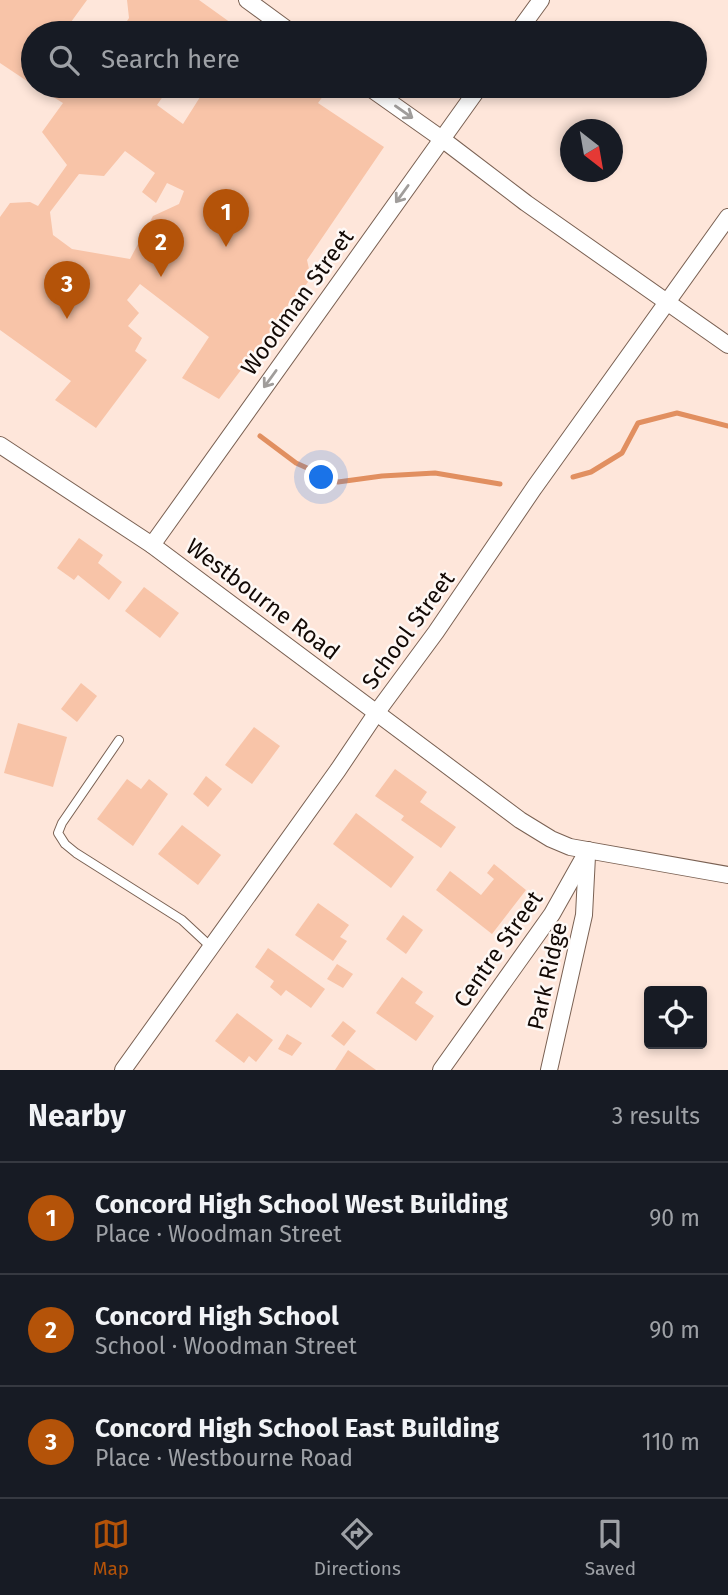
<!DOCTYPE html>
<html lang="en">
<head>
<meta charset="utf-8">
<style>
	body { margin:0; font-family:"Fira Sans",sans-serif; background:#20242c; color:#f1f3f6 }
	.controls { position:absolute; right:21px; bottom:21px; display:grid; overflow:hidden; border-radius:7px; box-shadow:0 4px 10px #0003 }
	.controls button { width:63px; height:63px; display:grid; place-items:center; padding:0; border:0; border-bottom:2px solid #363941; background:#171b24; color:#f1f3f6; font:35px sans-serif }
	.compass { position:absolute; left:560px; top:119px; width:63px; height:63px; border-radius:50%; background:#171b24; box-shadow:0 4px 10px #0003; rotate:149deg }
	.you { position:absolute; left:322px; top:478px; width:24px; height:24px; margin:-18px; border:5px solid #fff; border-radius:50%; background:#1a73e8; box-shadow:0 0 0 10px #1a73e833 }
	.badge { display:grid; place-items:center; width:46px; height:46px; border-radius:50%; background:#b45309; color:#fff; font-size:23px; font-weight:700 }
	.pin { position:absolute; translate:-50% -58px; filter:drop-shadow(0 2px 4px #0008) }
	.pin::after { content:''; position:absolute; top:37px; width:24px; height:21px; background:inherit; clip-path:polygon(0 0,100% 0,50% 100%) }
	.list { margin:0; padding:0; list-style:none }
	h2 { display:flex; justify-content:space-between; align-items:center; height:91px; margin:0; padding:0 28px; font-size:30px }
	h2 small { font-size:23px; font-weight:400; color:#9ea1a6 }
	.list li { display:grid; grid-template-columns:46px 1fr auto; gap:21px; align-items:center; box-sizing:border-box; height:112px; padding:0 28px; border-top:2px solid #363941 }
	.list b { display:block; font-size:26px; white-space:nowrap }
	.list p { margin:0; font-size:23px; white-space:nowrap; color:#9ea1a6 }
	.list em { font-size:23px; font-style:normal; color:#9ea1a6 }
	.icon { flex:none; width:38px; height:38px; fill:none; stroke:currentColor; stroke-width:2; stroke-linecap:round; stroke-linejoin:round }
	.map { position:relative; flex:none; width:728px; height:1070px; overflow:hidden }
	.search { position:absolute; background:#171b24; box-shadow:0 4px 10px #0003; left:21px; right:21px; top:21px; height:77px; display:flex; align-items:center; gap:18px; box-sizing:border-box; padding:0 24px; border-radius:38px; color:#9ea1a6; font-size:26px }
	.sheet { height:427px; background:#171b24 }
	nav { display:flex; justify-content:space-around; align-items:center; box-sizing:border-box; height:98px; border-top:2px solid #363941; background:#171b24; font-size:19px; color:#9ea1a6 }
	nav a { display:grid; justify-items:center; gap:4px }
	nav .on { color:#b45309 }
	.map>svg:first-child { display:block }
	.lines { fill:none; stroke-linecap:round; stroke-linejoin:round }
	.stream { stroke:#e18f60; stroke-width:5 }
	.building { fill:#f8c4a8; fill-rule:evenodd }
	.service-casing { stroke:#7a6153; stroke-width:10 }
	.minor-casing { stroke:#7a6153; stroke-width:18 }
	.service { stroke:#fff; stroke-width:8 }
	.minor { stroke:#fff; stroke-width:16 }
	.oneway { stroke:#a09d9b }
	.labels { text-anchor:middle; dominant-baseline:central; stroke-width:5; stroke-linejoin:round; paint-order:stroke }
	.street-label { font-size:23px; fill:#120905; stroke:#fef8f5 }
</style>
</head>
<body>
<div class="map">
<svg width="728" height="1070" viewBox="0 0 728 1070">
	<rect width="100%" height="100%" fill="#fee6da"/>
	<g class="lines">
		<g class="stream">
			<polyline points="260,436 296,463 338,482 382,476 435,473 500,484"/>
			<polyline points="573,477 591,472 622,453 638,423 677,413 728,426"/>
		</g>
	</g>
	<g class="building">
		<polygon points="0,0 87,0 63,33 33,33 33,85 0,63"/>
		<polygon points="127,0 199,0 245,33 119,33 129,18"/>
		<path d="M35,86h135l-13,19 26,19 24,-38h110l9,6 -8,11 66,44 -77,113 4,18 -92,121 -37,-21 27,-41 -69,-53 -13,16 12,13 -11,13 14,12 -7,13 12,9 -51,68 -41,-28 16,-19 -71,-51v-113l10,-14 20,-1 8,4 29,-41 -25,-33 21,-29zM125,151l30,22 -13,19 14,11 11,-20 17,8 -5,13 -26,12 -23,43 -58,-10 -19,-14 -3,-23 29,-38 25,2z"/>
		<polygon points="79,538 103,555 98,563 122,582 109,600 78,575 74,580 57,568"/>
		<polygon points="144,587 179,613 160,638 125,611"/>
		<polygon points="81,683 97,696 77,722 61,709"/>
		<polygon points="18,723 67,737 53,787 4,773"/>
		<polygon points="254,727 280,746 252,784 225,765"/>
		<polygon points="395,769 427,792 420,802 456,827 441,848 401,820 404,816 375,796"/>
		<polygon points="206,776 222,789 208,807 193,794"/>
		<polygon points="127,779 141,789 149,779 168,794 133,846 97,819"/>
		<polygon points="356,813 414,857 391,888 333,844"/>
		<polygon points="182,825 221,855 198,885 158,854"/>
		<polygon points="494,864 526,890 492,934 436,890 450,871 481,895 494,879 487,873"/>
		<polygon points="318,903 349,925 340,937 347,941 333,961 295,935"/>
		<polygon points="403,915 423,930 406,954 386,939"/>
		<polygon points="268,948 325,989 311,1008 286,990 281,996 270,987 274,981 255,967"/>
		<polygon points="337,964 353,974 343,988 327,979"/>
		<polygon points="402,977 423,992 415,1003 434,1016 416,1041 376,1013"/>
		<polygon points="237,1013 273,1040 256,1062 249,1056 244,1063 215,1041"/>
		<polygon points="343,1021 356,1031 344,1046 331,1036"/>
		<polygon points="287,1034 302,1043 292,1056 278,1049"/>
		<polygon points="348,1050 376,1070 335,1070"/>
	</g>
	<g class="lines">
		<defs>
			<polyline id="service" points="119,740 62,823 58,833 65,844 76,853 182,920 211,947"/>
			<g id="minor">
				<polyline points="247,0 292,33"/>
				<polyline points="517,33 541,0"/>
				<polyline points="367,86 442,139 526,203 728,345"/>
				<polyline points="0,445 152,545 520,820 551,839 570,847 728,875"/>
				<polyline points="152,545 480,86"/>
				<polyline points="123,1070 338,770 377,712 436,632 534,488 728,217"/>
				<polyline points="441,1070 552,914 588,850"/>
				<polyline points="549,1070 584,915 587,856"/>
			</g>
		</defs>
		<use href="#service" class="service-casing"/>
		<use href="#minor" class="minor-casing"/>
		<use href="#service" class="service"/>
		<use href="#minor" class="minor"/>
	</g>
	<defs><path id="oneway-shaft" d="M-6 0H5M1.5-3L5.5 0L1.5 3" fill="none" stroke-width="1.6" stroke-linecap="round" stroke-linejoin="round" transform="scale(1.75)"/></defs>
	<g class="oneway">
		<use href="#oneway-shaft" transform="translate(404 112) rotate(35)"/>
		<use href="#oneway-shaft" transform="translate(402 194) rotate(126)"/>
		<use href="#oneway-shaft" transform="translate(270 379) rotate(126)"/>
	</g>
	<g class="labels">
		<g class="street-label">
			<text transform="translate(297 302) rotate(-54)">Woodman Street</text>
			<text transform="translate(263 599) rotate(37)">Westbourne Road</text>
			<text transform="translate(408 630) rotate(-54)">School Street</text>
			<text transform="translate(498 949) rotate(-55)">Centre Street</text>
			<text transform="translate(547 976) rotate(-77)">Park Ridge</text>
		</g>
	</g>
</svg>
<div class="controls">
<button><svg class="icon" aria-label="locate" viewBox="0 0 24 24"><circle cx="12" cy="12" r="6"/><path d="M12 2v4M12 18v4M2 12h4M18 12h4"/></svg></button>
</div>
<svg class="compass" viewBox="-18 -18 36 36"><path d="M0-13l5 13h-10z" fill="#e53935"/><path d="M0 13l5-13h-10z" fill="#9ea1a6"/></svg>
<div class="you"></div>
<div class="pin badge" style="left:226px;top:247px">1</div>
<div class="pin badge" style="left:161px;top:277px">2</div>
<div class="pin badge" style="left:67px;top:319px">3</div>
<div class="search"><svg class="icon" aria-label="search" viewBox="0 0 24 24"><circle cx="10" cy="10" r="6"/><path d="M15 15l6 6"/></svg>Search here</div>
</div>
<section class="sheet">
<h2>Nearby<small>3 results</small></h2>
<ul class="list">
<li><span class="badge">1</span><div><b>Concord High School West Building</b><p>Place · Woodman Street</p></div><em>90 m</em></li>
<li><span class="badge">2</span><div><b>Concord High School</b><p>School · Woodman Street</p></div><em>90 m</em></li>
<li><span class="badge">3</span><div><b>Concord High School East Building</b><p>Place · Westbourne Road</p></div><em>110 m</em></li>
</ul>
</section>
<nav>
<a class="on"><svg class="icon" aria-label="map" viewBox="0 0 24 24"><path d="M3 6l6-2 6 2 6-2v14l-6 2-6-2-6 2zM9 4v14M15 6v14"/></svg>Map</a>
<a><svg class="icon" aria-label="directions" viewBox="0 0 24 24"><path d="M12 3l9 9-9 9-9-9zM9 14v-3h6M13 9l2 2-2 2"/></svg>Directions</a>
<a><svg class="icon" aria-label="saved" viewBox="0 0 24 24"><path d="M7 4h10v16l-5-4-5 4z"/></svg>Saved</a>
</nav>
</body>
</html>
